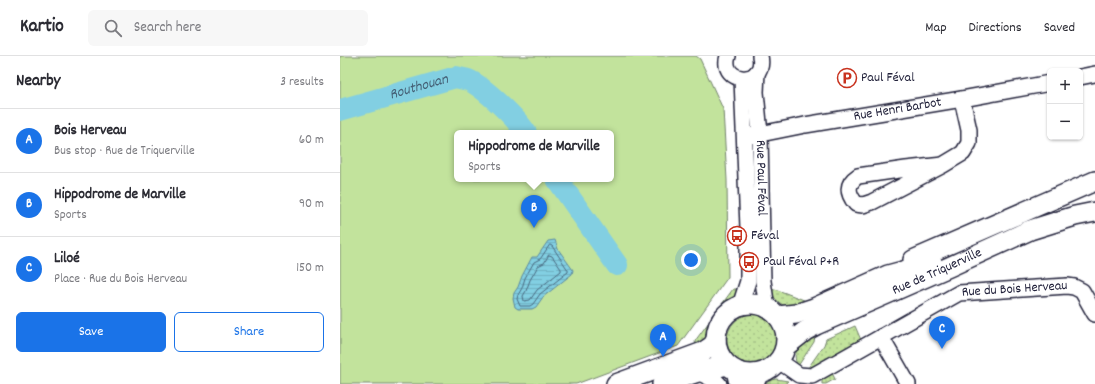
<!DOCTYPE html>
<html lang="en">
<head>
<meta charset="utf-8">
<style>
	body { margin:0; font-family:Dekko,sans-serif; background:#f7f7f7; color:#2b2b33 }
	.controls { position:absolute; right:12px; top:12px; display:grid; overflow:hidden; border-radius:6px; box-shadow:0 1px 3px #0004 }
	.controls button { width:36px; height:36px; display:grid; place-items:center; padding:0; border:0; border-bottom:1px solid #e1e1e2; background:#fff; color:#2b2b33; font:20px sans-serif }
	.you { position:absolute; left:351px; top:204px; width:14px; height:14px; margin:-10px; border:3px solid #fff; border-radius:50%; background:#1a73e8; box-shadow:0 0 0 6px #1a73e833 }
	.badge { display:grid; place-items:center; width:26px; height:26px; border-radius:50%; background:#1a73e8; color:#fff; font-size:13px; font-weight:700 }
	.pin { position:absolute; translate:-50% -33px; filter:drop-shadow(0 1px 2px #0008) }
	.pin::after { content:''; position:absolute; top:21px; width:14px; height:12px; background:inherit; clip-path:polygon(0 0,100% 0,50% 100%) }
	.popup { position:absolute; left:114px; top:74px; width:160px; height:52px; box-sizing:border-box; display:grid; place-content:center; border-radius:6px; background:#fff; filter:drop-shadow(0 1px 3px #0005); font-size:13px; white-space:nowrap; color:#7c7c81 }
	.popup b { font-size:15px; color:#2b2b33 }
	.popup::after { content:''; position:absolute; left:50%; top:100%; margin-left:-8px; border:8px solid transparent; border-top-color:#fff }
	.list { margin:0; padding:0; list-style:none }
	h2 { display:flex; justify-content:space-between; align-items:center; height:52px; margin:0; padding:0 16px; font-size:17px }
	h2 small { font-size:13px; font-weight:400; color:#7c7c81 }
	.list li { display:grid; grid-template-columns:26px 1fr auto; gap:12px; align-items:center; box-sizing:border-box; height:64px; padding:0 16px; border-top:1px solid #e1e1e2 }
	.list b { display:block; font-size:15px; white-space:nowrap }
	.list p { margin:0; font-size:13px; white-space:nowrap; color:#7c7c81 }
	.list em { font-size:13px; font-style:normal; color:#7c7c81 }
	.actions { display:flex; gap:8px; padding:12px 16px }
	.actions a { flex:1; padding:9px 0; border:1px solid #1a73e8; border-radius:6px; text-align:center; font-size:14px; color:#1a73e8 }
	.actions .main { background:#1a73e8; color:#fff }
	.icon { flex:none; width:22px; height:22px; fill:none; stroke:currentColor; stroke-width:2; stroke-linecap:round; stroke-linejoin:round }
	.map { position:relative; flex:none; width:755px; height:328px; overflow:hidden }
	header { display:flex; align-items:center; gap:24px; box-sizing:border-box; height:56px; padding:0 20px; background:#fff; border-bottom:1px solid #e1e1e2 }
	header strong { font-size:19px }
	nav { display:flex; gap:22px; margin-inline-start:auto; font-size:14px }
	.search { width:280px; height:36px; background:#f7f7f7; display:flex; align-items:center; gap:10px; box-sizing:border-box; padding:0 14px; border-radius:6px; color:#7c7c81; font-size:15px }
	main { display:flex }
	aside { flex:1; background:#fff }
	.map>svg:first-child { display:block }
	.grass { fill:url(#grass-dots); stroke:#72826c }
	.pitch { fill:#c2e39c; stroke:#72826c; fill-rule:evenodd }
	.water { fill:url(#water-rules); stroke:#5c8a9f }
	.lines { fill:none; stroke-linecap:round; stroke-linejoin:round }
	.shore { stroke:#48677e; stroke-width:1 }
	.river { stroke:#82cfe2; stroke-width:22 }
	.minor-casing { stroke:#22223b; stroke-width:18 }
	.major-casing { stroke:#22223b; stroke-width:22 }
	.minor { stroke:#fff; stroke-width:15 }
	.major { stroke:#fff; stroke-width:19 }
	.labels { text-anchor:middle; dominant-baseline:central; stroke-width:3; stroke-linejoin:round; paint-order:stroke }
	.poi-label { font-size:14px; fill:#22223b; stroke:#fff; text-anchor:start }
	.street-label { font-size:14px; fill:#22223b; stroke:#fff }
	.water-label { font-size:15px; font-style:italic; fill:#445f75; stroke:#fff }
</style>
</head>
<body>
<header>
<strong>Kartio</strong>
<div class="search"><svg class="icon" aria-label="search" viewBox="0 0 24 24"><circle cx="10" cy="10" r="6"/><path d="M15 15l6 6"/></svg>Search here</div>
<nav><a>Map</a><a>Directions</a><a>Saved</a></nav>
</header>
<main>
<aside>
<h2>Nearby<small>3 results</small></h2>
<ul class="list">
<li><span class="badge">A</span><div><b>Bois Herveau</b><p>Bus stop · Rue de Triquerville</p></div><em>60 m</em></li>
<li><span class="badge">B</span><div><b>Hippodrome de Marville</b><p>Sports</p></div><em>90 m</em></li>
<li><span class="badge">C</span><div><b>Liloé</b><p>Place · Rue du Bois Herveau</p></div><em>150 m</em></li>
</ul>
<div class="actions"><a class="main">Save</a><a>Share</a></div>
</aside>
<div class="map">
<svg width="755" height="328" viewBox="0 0 755 328">
	<defs>
		<pattern id="grass-dots" width="8" height="8" patternUnits="userSpaceOnUse"><rect width="8" height="8" fill="#c2e39c"/><path d="M2 2h.1M6 6h.1" fill="none" stroke="#a6c287" stroke-width="1.8" stroke-linecap="round"/></pattern>
		<pattern id="water-rules" width="6" height="5" patternUnits="userSpaceOnUse"><rect width="6" height="5" fill="#82cfe2"/><path d="M0 2.5h6" fill="none" stroke="#70b1c3"/></pattern>
	</defs>
	<rect width="100%" height="100%" fill="#fff"/>
	<filter id="ink" filterUnits="userSpaceOnUse"><feTurbulence type="fractalNoise" baseFrequency=".025" numOctaves="2"/><feDisplacementMap in="SourceGraphic" scale="8" xChannelSelector="R" yChannelSelector="G"/><feConvolveMatrix kernelMatrix="1 2 1 2 8 2 1 2 1" color-interpolation-filters="sRGB"/></filter>
	<g filter="url(#ink)">
		<g class="grass">
			<polygon points="393,233 398,233 395,243 381,256 378,261 369,278 365,283 356,290 355,285"/>
			<path d="M430,233h5l29,11 1,3 -20,3c-8,-4 -12,-9 -15,-17z"/>
			<circle cx="413" cy="284" r="26"/>
			<polygon points="515,270 521,284 479,309 468,312 484,289 486,283"/>
			<path d="M475,280l-1,6 -16,24c-9,-15 6,-24 17,-30z"/>
			<path d="M492,317l3,6 -9,5h-4c-1,-7 5,-9 10,-11z"/>
			<polygon points="436,323 448,325 445,328 425,328 431,324"/>
		</g>
		<path class="pitch" d="M0,0h356l4,3 23,50 4,71 1,97 -50,69 -102,38h-236zM117,77h154v46h-154z"/>
		<path class="water" d="M215,184l3,9 15,21 -1,4 -29,23 -7,10 -4,2h-14l-3,-2 -2,-9 1,-5 4,-6 4,-11 10,-19h5c4,-5 7,-11 11,-16z"/>
		<g class="lines">
			<g class="shore">
				<polygon points="210,189 212,190 228,214 228,216 200,238 193,248 190,250 180,250 177,243 178,239 182,232 185,222 194,206 200,203"/>
				<polygon points="209,199 212,200 221,213 221,215 197,234 190,244 184,245 183,240 186,235 190,224 198,210 204,207"/>
			</g>
			<g class="river">
				<path id="s1" d="M0,54l116,-33c3,1 8,2 12,3 15,6 49,39 58,53"/>
				<polyline points="217,123 277,209"/>
			</g>
			<defs>
				<g id="minor">
					<path d="M388,0c-9,28 39,31 32,0"/>
					<path id="s2" d="M417,16l-1,20 4,42 2,106 1,41 4,27"/>
					<polyline points="740,21 755,18"/>
					<path id="s3" d="M405,81l60,-12 157,-26 88,-16"/>
					<path d="M603,109l-37,4 -48,7c-12,8 -11,17 -2,28l7,1 9,-3 71,-37 20,-12 6,-10v-13l-7,-31"/>
					<polyline points="400,250 408,225 408,172 402,23"/>
					<polyline points="541,281 568,328"/>
					<path id="s4" d="M439,305l20,14 13,1 147,-83 108,-7 7,1 8,4 13,23"/>
					<polyline points="394,314 397,328"/>
					<polyline points="358,316 376,325 379,328"/>
					<polyline points="416,328 421,317"/>
				</g>
				<g id="major">
					<polyline points="573,204 755,125"/>
					<circle cx="411" cy="283" r="35"/>
					<polyline points="438,260 456,258 474,252 548,219 574,212 592,206"/>
					<path id="s5" d="M446,290l19,-15 11,-6 133,-58 81,-37 45,-14 20,-4"/>
					<polyline points="276,328 363,296 372,290 376,284"/>
					<polyline points="322,328 358,316 387,309"/>
				</g>
			</defs>
			<use href="#minor" class="minor-casing"/>
			<use href="#major" class="major-casing"/>
			<use href="#minor" class="minor"/>
			<use href="#major" class="major"/>
		</g>
	</g>
	<defs>
		<symbol id="parking-ring" viewBox="-11 -11 22 22"><circle r="9.5" fill="#fff" stroke="#c8321e" stroke-width="1.5"/><path d="M-3.5-5.5H1a3.5 3.5 0 0 1 0 7H-1V5.5H-3.5ZM-1-3.4V-.6H.8a1.4 1.4 0 0 0 0-2.8Z" fill="#c8321e"/></symbol>
		<symbol id="bus-ring" viewBox="-11 -11 22 22"><circle r="9.5" fill="#fff" stroke="#c8321e" stroke-width="1.5"/><path d="M-5-6H5V4H4V6H2V4H-2V6H-4V4H-5ZM-3.5-4V0h7V-4ZM-3.5 1.2v1.5H-2V1.2ZM2 1.2v1.5H3.5V1.2Z" fill="#c8321e"/></symbol>
	</defs>
	<g fill-rule="evenodd">
		<use href="#parking-ring" x="496" y="11" width="22" height="22"/>
		<use href="#bus-ring" x="386" y="169" width="22" height="22"/>
		<use href="#bus-ring" x="398" y="195" width="22" height="22"/>
	</g>
	<g class="labels">
		<g class="poi-label">
			<text x="521" y="22">Paul Féval</text>
			<text x="411" y="180">Féval</text>
			<text x="423" y="206">Paul Féval P+R</text>
		</g>
		<g class="street-label">
			<text stroke="none"><textPath href="#s3" startOffset="155">Rue Henri Barbot</textPath></text>
			<text stroke="none"><textPath href="#s2" startOffset="106">Rue Paul Féval</textPath></text>
			<text stroke="none"><textPath href="#s5" startOffset="169">Rue de Triquerville</textPath></text>
			<text stroke="none"><textPath href="#s4" startOffset="262">Rue du Bois Herveau</textPath></text>
		</g>
		<g class="water-label">
			<text stroke="none"><textPath href="#s1" startOffset="82">Routhouan</textPath></text>
		</g>
	</g>
</svg>
<div class="controls">
<button>+</button>
<button>−</button>
</div>
<div class="you"></div>
<div class="pin badge" style="left:323px;top:301px">A</div>
<div class="pin badge" style="left:194px;top:172px">B</div>
<div class="popup"><b>Hippodrome de Marville</b>Sports</div>
<div class="pin badge" style="left:602px;top:293px">C</div>
</div>
</main>
</body>
</html>
